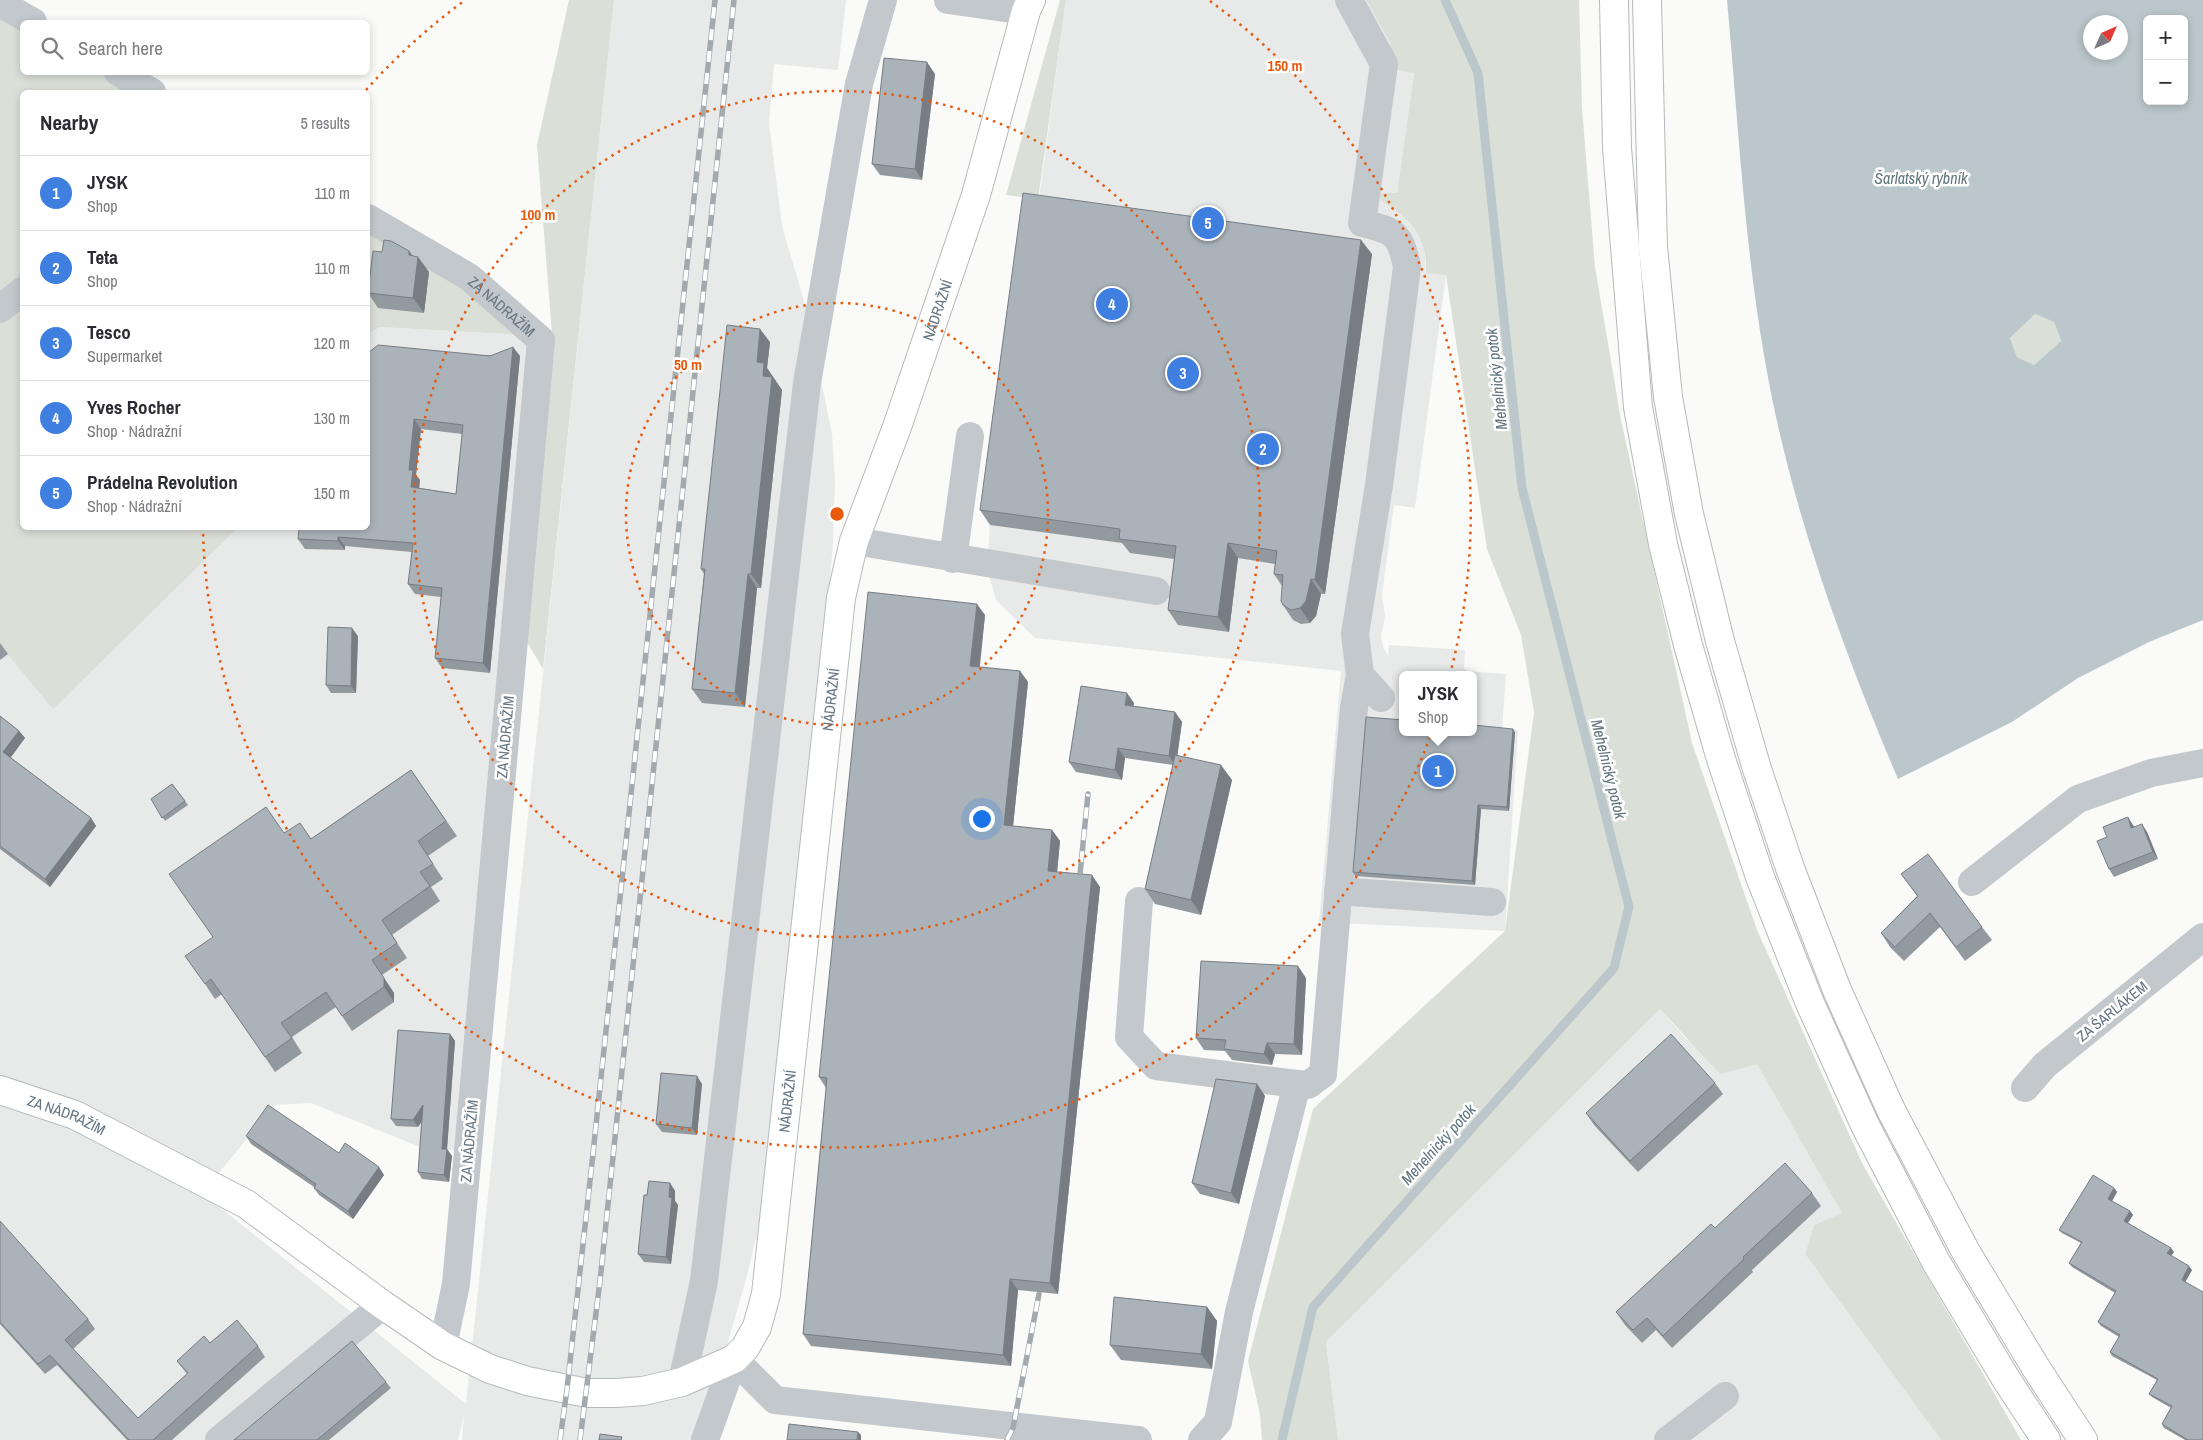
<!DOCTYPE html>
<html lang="en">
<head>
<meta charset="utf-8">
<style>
	body { margin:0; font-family:"Archivo Narrow",sans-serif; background:#f7f7f7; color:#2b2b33 }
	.controls { position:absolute; right:15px; top:15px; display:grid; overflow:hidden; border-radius:8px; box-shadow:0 2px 8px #0003 }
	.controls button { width:45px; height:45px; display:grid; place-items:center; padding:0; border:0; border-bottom:1px solid #e1e1e2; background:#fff; color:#2b2b33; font:25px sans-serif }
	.compass { position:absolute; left:2083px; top:15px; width:45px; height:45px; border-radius:50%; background:#fff; box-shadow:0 2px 8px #0003; rotate:45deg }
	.you { position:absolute; left:981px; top:818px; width:18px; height:18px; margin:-12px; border:4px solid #fff; border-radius:50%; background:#1a73e8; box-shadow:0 0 0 8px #1a73e833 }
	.badge { display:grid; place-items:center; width:32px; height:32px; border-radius:50%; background:#0f766e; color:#fff; font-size:16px; font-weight:700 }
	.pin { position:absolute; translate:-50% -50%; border:2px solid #fff; box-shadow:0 1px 5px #0006 }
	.popup { position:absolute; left:1399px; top:671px; width:78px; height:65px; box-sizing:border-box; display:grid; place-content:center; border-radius:8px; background:#fff; filter:drop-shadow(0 1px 4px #0005); font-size:16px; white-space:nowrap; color:#7c7c81 }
	.popup b { font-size:19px; color:#2b2b33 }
	.popup::after { content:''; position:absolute; left:50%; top:100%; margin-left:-10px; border:10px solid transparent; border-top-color:#fff }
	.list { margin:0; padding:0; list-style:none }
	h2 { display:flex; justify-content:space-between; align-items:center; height:65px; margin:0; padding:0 20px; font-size:21px }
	h2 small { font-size:16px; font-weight:400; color:#7c7c81 }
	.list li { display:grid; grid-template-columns:32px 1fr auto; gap:15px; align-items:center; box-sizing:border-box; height:75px; padding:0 20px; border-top:1px solid #e1e1e2 }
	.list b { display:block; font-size:19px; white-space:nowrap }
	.list p { margin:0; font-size:16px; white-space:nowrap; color:#7c7c81 }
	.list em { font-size:16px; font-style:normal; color:#7c7c81 }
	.icon { flex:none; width:28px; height:28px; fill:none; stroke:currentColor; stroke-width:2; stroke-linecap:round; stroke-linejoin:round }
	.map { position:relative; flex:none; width:2203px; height:1440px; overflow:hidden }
	.search { position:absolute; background:#fff; box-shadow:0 2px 8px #0003; left:20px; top:20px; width:350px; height:55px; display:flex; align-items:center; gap:12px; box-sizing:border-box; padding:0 18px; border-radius:8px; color:#7c7c81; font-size:19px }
	.panel { position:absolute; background:#fff; box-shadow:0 2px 8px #0003; left:20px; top:90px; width:350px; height:440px; border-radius:8px }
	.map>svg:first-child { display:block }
	.built { fill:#e8e9e9; fill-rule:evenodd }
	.green { fill:#dadfd7 }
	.water { fill:#bbc7cb; fill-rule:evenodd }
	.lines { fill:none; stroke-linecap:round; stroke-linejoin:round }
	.stream { stroke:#bbc7cb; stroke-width:9 }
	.major-casing { stroke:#b5babe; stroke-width:30 }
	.highway-casing { stroke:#b4b9bd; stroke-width:30 }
	.minor { stroke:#c3c8cc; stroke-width:28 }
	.major { stroke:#fff; stroke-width:28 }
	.highway { stroke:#fff; stroke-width:28 }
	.rail-casing { stroke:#a2aab0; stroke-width:5.5 }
	.rail { stroke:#fff; stroke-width:4; stroke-dasharray:11; stroke-linecap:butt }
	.wall { fill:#929a9f; fill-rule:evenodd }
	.shaded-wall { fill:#777d82 }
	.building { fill:#aab3b9; stroke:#777d82; fill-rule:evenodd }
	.ring { fill:none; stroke:#e8590c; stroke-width:2.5; stroke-dasharray:2.5 5 }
	.labels { text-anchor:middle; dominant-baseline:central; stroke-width:5; stroke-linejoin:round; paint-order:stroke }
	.street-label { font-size:15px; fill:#657683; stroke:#fff }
	.water-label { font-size:16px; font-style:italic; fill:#60757c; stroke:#fff }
	.centre { fill:#e8590c; stroke:#fff; stroke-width:2.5 }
	.ring-label { font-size:15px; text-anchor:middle; font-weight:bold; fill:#e8590c; stroke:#fff; stroke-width:5; stroke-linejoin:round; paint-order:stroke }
</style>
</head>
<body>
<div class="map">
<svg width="2203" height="1440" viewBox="0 0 2203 1440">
	<rect width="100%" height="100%" fill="#fafaf8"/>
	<g class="built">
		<polygon points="614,0 846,0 838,70 774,64 769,123 782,226 807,311 832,434 835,482 833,543 825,640 769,1165 758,1230 745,1283 719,1373 693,1440 462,1440 464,1415 458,1440 0,1440 0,645 221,542 237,528 368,528 368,334 380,327 523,335 532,362 459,1151 418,1146 311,1103 275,1105 202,1193 466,1404"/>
		<path d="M1066,0h300l24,43 3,12 21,17 -17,121 -20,-1 35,31 12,19 2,30 20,3 -31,233 -21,-3 -12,90 3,21 -4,21 2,10 5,9 1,-11 76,5 -1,18 3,3 39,3 -4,55 16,1 -13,201 -186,-9 22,-251 -306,-33 -39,-38 -9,-32 3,-43 49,-326zM1403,675h70v57h-70z"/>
		<polygon points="1660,1009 1686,1039 1757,1064 1843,1213 1814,1225 1805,1254 1941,1440 1338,1440 1326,1342"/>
	</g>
	<g class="green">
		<polygon points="569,0 614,0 543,669 526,640 553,346 537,145"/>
		<polygon points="1060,0 1066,0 1038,199 1006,195"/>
		<path d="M1366,0h213l3,108 13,159 26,153 71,323 65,187 106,235 158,275h-80l-136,-186 9,-29 28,-12 -85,-149 -37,10 -60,-65 -334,333 12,98h-76l-2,-26 -12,-53 65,-252 192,-178 29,-219 -13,-77 -34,-86 -41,-274 -20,-2c1,-28 -8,-47 -31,-63 -8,-6 -16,-9 -19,-18l21,1 17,-120 -21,-4 -3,-26z"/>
		<polygon points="0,10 22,22 22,72 117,73 152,92 22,92 22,528 237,528 53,709 0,645"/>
		<polygon points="368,216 523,335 380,327 368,334"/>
		<polygon points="2035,314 2054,322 2061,341 2034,365 2017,357 2010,338"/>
	</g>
	<path class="water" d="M1727,0h476v620l-54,22 -71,36 -66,44 -114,57c-57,-134 -108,-274 -133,-418 -21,-119 -27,-241 -38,-361zM2147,19h37v82h-37zM2090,22h30v30h-30zM2035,314l19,8 7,19 -27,24 -17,-8 -7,-19z"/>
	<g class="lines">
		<polyline class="stream" points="1282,1440 1313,1307 1614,968 1629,907 1522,488 1478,73 1445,0"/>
		<defs>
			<g id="major">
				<path id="s2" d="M0,1090l75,25 171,89 137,101 60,41 47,23 37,12 60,12h29l27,-2 39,-9 52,-23 11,-11 12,-21 9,-33 75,-696 13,-57 43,-114 79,-232 50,-184 5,-11"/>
			</g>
			<g id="highway">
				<polyline points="1614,0 1617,148 1638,407 1663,544 1688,645 1721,759 1760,877 1809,1001 1865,1125 1936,1262 2006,1379 2046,1440"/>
				<polyline points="1647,0 1653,247 1668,397 1689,514 1720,641 1757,769 1790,868 1837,990 1891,1110 1966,1252 2036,1368 2083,1440"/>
			</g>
		</defs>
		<use href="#major" class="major-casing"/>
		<use href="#highway" class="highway-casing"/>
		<g class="minor">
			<polyline points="948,0 1026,11"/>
			<path d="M1349,0l35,64 -22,159c33,8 38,10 45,44l-28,218 -24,149 5,41 21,23"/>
			<polyline points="0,3 33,22"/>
			<polyline points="118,72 152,92"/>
			<path id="s1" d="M368,218l101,59 72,63 -85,944 -13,62"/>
			<polyline points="0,309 22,291"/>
			<polyline points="854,541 1156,591"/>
			<polyline points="953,559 970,436"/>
			<polyline points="1972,882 2078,799 2151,773 2203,763"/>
			<polyline points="1338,891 1492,902"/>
			<polyline points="1139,901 1129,1037 1156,1066 1297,1084"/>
			<polyline points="2025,1088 2045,1065 2203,937"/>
			<polyline points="682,1382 704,1281 807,383 859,84 883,0"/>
			<polyline points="219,1440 383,1305"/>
			<polyline points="705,1440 734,1359 775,1400 1138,1440"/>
			<polyline points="1202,1440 1218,1422 1239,1312 1297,1084 1308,1085 1323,1074 1354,708 1360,675"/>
			<polyline points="1668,1440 1725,1396"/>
		</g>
		<use href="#major" class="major"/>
		<use href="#highway" class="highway"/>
		<defs>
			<g id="rail">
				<polyline points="1079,884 1088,794"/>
				<polyline points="560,1440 567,1389 592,1163 715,0"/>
				<polyline points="580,1440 600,1281 734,0"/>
				<polyline points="1007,1440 1013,1428 1039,1294"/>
			</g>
		</defs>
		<use href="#rail" class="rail-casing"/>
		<use href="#rail" class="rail"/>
	</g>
	<g class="wall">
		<polygon points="935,74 922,180 880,175 872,164"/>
		<polygon points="409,251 412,256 418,257 429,272 424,313 378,308 368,293 382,252"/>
		<polygon points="1372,254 1325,594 1321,594 1316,616 1310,623 1301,624 1293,620 1283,605 1282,586 1274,574 1275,564 1238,558 1229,632 1178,625 1168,610 1174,559 1130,553 1122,543 990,525 980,510"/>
		<polygon points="770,342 767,368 782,390 761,588 757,588 745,707 702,703 692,689 704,574 701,569"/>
		<path d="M368,353l152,3 -30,317 -48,-5 -7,-10 6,-61 -26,-3 -7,-10 4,-32 -67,-6v4l-40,-1 -7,-10zM421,429l41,5 -6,60 -37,-6 1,-8 -4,-5z"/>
		<polygon points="985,615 980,667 1020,671 1028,682 1013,826 1052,830 1060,841 1057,872 1100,887 1058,1294 1018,1290 1011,1366 811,1346 803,1334 826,1088 819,1077"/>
		<polygon points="358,636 356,693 331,693 326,685"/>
		<polygon points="0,643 8,654 0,660"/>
		<polygon points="1134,703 1133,706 1175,712 1182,722 1177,755 1232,780 1201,915 1155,904 1145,889 1173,765 1125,758 1122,780 1076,772 1069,762"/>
		<polygon points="0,716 19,731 25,738 10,757 91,818 96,826 50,887 0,849"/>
		<polygon points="1515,732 1509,811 1481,809 1475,885 1355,876 1353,872"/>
		<polygon points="411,770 457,836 428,856 443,879 431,887 440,901 392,935 407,958 382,975 394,993 394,1002 352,1031 336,1007 292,1037 302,1053 275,1072 222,994 215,999 205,984 213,937 284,833 311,839"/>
		<polygon points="172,784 188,805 165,821 151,799"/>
		<polygon points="2133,825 2134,827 2147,832 2158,859 2114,877 2109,869 2107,837"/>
		<polygon points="1901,874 1982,927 1992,940 1965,961 1940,927 1904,961 1890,947 1881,933 1917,896"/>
		<polygon points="1306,978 1302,1055 1275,1054 1272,1065 1232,1060 1225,1051 1204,1050 1196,1038"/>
		<polygon points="450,1034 455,1041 447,1149 452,1156 449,1182 422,1179 418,1172 422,1121 418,1127 396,1126 391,1119"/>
		<polygon points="1715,1083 1723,1094 1638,1172 1594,1125 1586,1113"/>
		<polygon points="702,1084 697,1135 662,1132 656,1124"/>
		<polygon points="1257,1084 1265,1096 1239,1204 1200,1194 1192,1183"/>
		<polygon points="246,1136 339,1153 384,1175 353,1219 319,1195 314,1188 314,1187 251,1144"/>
		<polygon points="670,1183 675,1191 675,1201 678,1205 671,1264 644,1262 638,1254 647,1195"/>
		<polygon points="2114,1188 2117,1192 2112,1201 2130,1211 2133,1215 2128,1223 2174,1252 2171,1256 2192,1270 2185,1282 2203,1440 2185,1440 2164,1428 2162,1424 2171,1408 2152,1397 2149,1394 2157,1380 2112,1356 2110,1352 2119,1337 2101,1326 2098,1322 2115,1293 2072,1267 2069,1263 2081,1243 2062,1233 2059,1230"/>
		<polygon points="1812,1193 1821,1206 1752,1270 1753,1272 1672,1348 1656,1330 1642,1343 1625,1325 1616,1312 1715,1228"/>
		<polygon points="0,1221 88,1319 95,1329 73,1349 138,1418 187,1374 177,1361 210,1343 258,1346 265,1357 172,1440 127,1440 57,1365 45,1374 0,1324"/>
		<polygon points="1207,1307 1217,1321 1212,1369 1121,1360 1110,1345"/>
		<polygon points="386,1382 391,1388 329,1440 234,1440"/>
	</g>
	<g class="shaded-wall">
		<polygon points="927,62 935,74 922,180 915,169"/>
		<polygon points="1361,240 1372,254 1325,594 1315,580"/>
		<polygon points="409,251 418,263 418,257 429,272 424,313 413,298 409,255"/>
		<polygon points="760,329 770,342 767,368 782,390 761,588 751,574 763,376 757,362"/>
		<polygon points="513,347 520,356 490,673 483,663"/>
		<polygon points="414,419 421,429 416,475 420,480 418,497 411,487 409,470"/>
		<polygon points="338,537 345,546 345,550 338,541"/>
		<polygon points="1228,543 1238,558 1229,632 1218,617"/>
		<polygon points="748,574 757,588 745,707 735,693"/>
		<polygon points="1311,579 1321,594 1316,616 1310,623 1300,608"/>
		<polygon points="977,604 985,615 978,677 970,666"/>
		<polygon points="352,628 358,636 356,693 351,686"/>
		<polygon points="1020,671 1028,682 1012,836 1004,825"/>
		<polygon points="1127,693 1134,703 1132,715 1125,705"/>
		<polygon points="1175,712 1182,722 1176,766 1169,756"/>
		<polygon points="1513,729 1515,732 1509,811 1507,807"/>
		<polygon points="19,731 25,738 9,760 3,752"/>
		<polygon points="1118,748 1125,758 1122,780 1115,770"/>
		<polygon points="1221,765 1232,780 1201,915 1191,900"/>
		<polygon points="1478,805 1481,809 1475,885 1472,881"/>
		<polygon points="2128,817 2133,825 2137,835 2131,828"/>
		<polygon points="91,818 96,826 50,887 45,879"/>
		<polygon points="2142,824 2147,832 2158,859 2153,852"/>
		<polygon points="1052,830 1060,841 1056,883 1048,871"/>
		<polygon points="1092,875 1100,887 1058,1294 1050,1283"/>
		<polygon points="372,960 394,993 394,1002 384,987"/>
		<polygon points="1298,966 1306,978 1302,1055 1294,1044"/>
		<polygon points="450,1034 455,1041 447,1149 452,1156 449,1182 444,1175 442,1149"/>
		<polygon points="1267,1043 1275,1054 1272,1065 1264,1054"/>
		<polygon points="697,1076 702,1084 697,1135 692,1128"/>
		<polygon points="1257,1084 1265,1096 1239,1204 1231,1193"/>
		<polygon points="423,1105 428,1112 418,1127 413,1120"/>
		<polygon points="379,1167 384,1175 353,1219 348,1211"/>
		<polygon points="670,1183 675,1191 675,1201 678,1205 671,1264 666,1257"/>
		<polygon points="2114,1188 2117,1192 2111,1203 2108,1199"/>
		<polygon points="2130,1211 2133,1215 2127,1224 2124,1221"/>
		<polygon points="2171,1248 2174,1252 2170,1257 2167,1253"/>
		<polygon points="2189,1266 2192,1270 2184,1284 2182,1280"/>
		<polygon points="1010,1279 1018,1290 1011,1366 1003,1355"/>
		<polygon points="1207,1307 1217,1321 1212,1369 1201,1354"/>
		<polygon points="858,1432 861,1435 861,1440 857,1440"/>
	</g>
	<g class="building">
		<polygon points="884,58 927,62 915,169 872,164"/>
		<polygon points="1023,193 1361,240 1315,580 1311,579 1306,601 1300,608 1291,610 1283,605 1281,601 1283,575 1274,574 1277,551 1228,543 1218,617 1168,610 1176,546 1119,539 1120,529 980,510"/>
		<polygon points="384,240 391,241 409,251 409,255 418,257 413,298 368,293 373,251 382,252"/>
		<polygon points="727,325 760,329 757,362 764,363 763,376 772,377 751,574 748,574 735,693 692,689 705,569 701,569"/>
		<path d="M378,345l112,11 23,-9 -30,316 -48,-5 7,-70 -34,-4 5,-41 -75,-6v4l-40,-2 1,-11h69v-175zM414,419l49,6 -7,69 -45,-7 2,-17h-4z"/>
		<polygon points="868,592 977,604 970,666 1020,671 1004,825 1052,830 1048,871 1092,875 1050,1283 1010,1279 1003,1355 803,1334 827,1078 819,1077"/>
		<polygon points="328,627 352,628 351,686 326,685"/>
		<polygon points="1081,686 1127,693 1125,705 1175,712 1169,756 1118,748 1115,770 1069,762"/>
		<polygon points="0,716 19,731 3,752 91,818 45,879 0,846"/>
		<polygon points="1366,717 1403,720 1403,732 1473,732 1473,725 1513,729 1507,807 1478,805 1472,881 1353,872"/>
		<polygon points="1175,755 1221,765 1191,900 1145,889"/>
		<polygon points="411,770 446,821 418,841 433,864 420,872 430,886 382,920 397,943 372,960 384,978 384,987 342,1016 326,992 281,1023 292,1038 265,1057 211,979 205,984 185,956 213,937 169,874 266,807 284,833 300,823 311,839"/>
		<polygon points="172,784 185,801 162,818 151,799"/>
		<polygon points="2128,817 2131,828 2142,824 2153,852 2109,869 2097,841 2107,837 2103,827"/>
		<polygon points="1928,854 1982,927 1956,947 1930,913 1895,947 1881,933 1918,896 1901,874"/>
		<polygon points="1201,961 1298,966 1294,1044 1267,1043 1264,1054 1224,1049 1226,1040 1196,1038"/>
		<polygon points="398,1030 450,1034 442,1149 447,1149 444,1175 418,1172 423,1105 413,1120 391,1119"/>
		<polygon points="1671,1034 1715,1083 1630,1161 1586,1113"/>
		<polygon points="661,1073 697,1076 692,1128 656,1124"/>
		<polygon points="1216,1079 1257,1084 1231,1193 1192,1183"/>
		<polygon points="268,1105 339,1153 345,1143 379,1167 348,1211 314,1188 316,1184 246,1136"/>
		<polygon points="1785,1163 1812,1193 1743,1257 1744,1259 1663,1336 1647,1318 1633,1330 1616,1312 1711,1224 1715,1228"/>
		<polygon points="2093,1175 2114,1188 2108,1199 2130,1211 2124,1221 2171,1248 2167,1253 2189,1266 2182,1280 2203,1292 2203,1440 2188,1440 2162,1424 2172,1406 2149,1394 2158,1379 2110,1352 2120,1335 2098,1322 2116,1291 2069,1263 2082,1242 2059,1230"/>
		<polygon points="649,1181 670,1183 669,1197 672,1198 666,1257 638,1254 644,1195 647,1195"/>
		<polygon points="0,1221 88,1319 65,1340 138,1418 188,1373 177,1361 204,1336 210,1343 237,1320 258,1346 153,1440 129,1440 50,1355 38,1364 0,1322"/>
		<polygon points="1114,1297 1207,1307 1201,1354 1110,1345"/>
		<polygon points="352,1341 386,1382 317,1440 234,1440"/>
		<polygon points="789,1424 858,1432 857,1440 787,1440"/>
		<polygon points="600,1434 622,1437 621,1440 599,1440"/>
	</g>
	<g class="ring">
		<circle cx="837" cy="514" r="211"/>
		<circle cx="837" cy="514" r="423"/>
		<path d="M366 90A634 634 0 0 1 464 1M1210 1A634 634 0 1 1 203 531"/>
	</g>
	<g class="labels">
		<g class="street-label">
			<text stroke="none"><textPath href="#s1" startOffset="161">ZA NÁDRAŽÍM</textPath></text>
			<text stroke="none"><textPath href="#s2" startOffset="1898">NÁDRAŽNÍ</textPath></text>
			<text stroke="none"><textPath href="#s2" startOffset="1492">NÁDRAŽNÍ</textPath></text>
			<text transform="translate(505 737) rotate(-85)">ZA NÁDRAŽÍM</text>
			<text transform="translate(2112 1011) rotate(-39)">ZA ŠARLÁKEM</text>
			<text stroke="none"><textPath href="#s2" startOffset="1088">NÁDRAŽNÍ</textPath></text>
			<text stroke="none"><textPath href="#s2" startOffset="71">ZA NÁDRAŽÍM</textPath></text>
			<text transform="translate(469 1141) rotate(-85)">ZA NÁDRAŽÍM</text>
		</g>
		<g class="water-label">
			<text x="1921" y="178">Šarlatský rybník</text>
			<text transform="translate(1496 379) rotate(-96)">Mehelnický potok</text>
			<text transform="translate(1609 769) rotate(76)">Mehelnický potok</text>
			<text transform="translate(1438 1144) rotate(-48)">Mehelnický potok</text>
		</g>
	</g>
	<circle cx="837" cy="514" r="8" class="centre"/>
	<g class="ring-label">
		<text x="1285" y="71">150 m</text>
		<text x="538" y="220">100 m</text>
		<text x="688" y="370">50 m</text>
	</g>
</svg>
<div class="controls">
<button>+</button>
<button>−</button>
</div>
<svg class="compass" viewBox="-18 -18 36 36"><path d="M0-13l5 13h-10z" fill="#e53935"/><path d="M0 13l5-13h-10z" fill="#7c7c81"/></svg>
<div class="you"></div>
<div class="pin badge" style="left:1438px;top:771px;background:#3f7fe0">1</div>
<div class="popup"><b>JYSK</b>Shop</div>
<div class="pin badge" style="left:1263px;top:449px;background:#3f7fe0">2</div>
<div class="pin badge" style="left:1183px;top:373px;background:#3f7fe0">3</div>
<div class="pin badge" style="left:1112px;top:304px;background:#3f7fe0">4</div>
<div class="pin badge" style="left:1208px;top:223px;background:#3f7fe0">5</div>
<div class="search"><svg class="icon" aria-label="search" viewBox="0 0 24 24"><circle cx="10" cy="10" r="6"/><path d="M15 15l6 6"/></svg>Search here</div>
<section class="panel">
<h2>Nearby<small>5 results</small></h2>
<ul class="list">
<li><span class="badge" style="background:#3f7fe0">1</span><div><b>JYSK</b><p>Shop</p></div><em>110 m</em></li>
<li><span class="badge" style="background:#3f7fe0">2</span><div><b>Teta</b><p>Shop</p></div><em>110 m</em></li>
<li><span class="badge" style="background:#3f7fe0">3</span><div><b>Tesco</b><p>Supermarket</p></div><em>120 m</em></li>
<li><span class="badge" style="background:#3f7fe0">4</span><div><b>Yves Rocher</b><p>Shop · Nádražní</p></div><em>130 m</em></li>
<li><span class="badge" style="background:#3f7fe0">5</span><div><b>Prádelna Revolution</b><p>Shop · Nádražní</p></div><em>150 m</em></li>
</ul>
</section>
</div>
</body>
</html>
